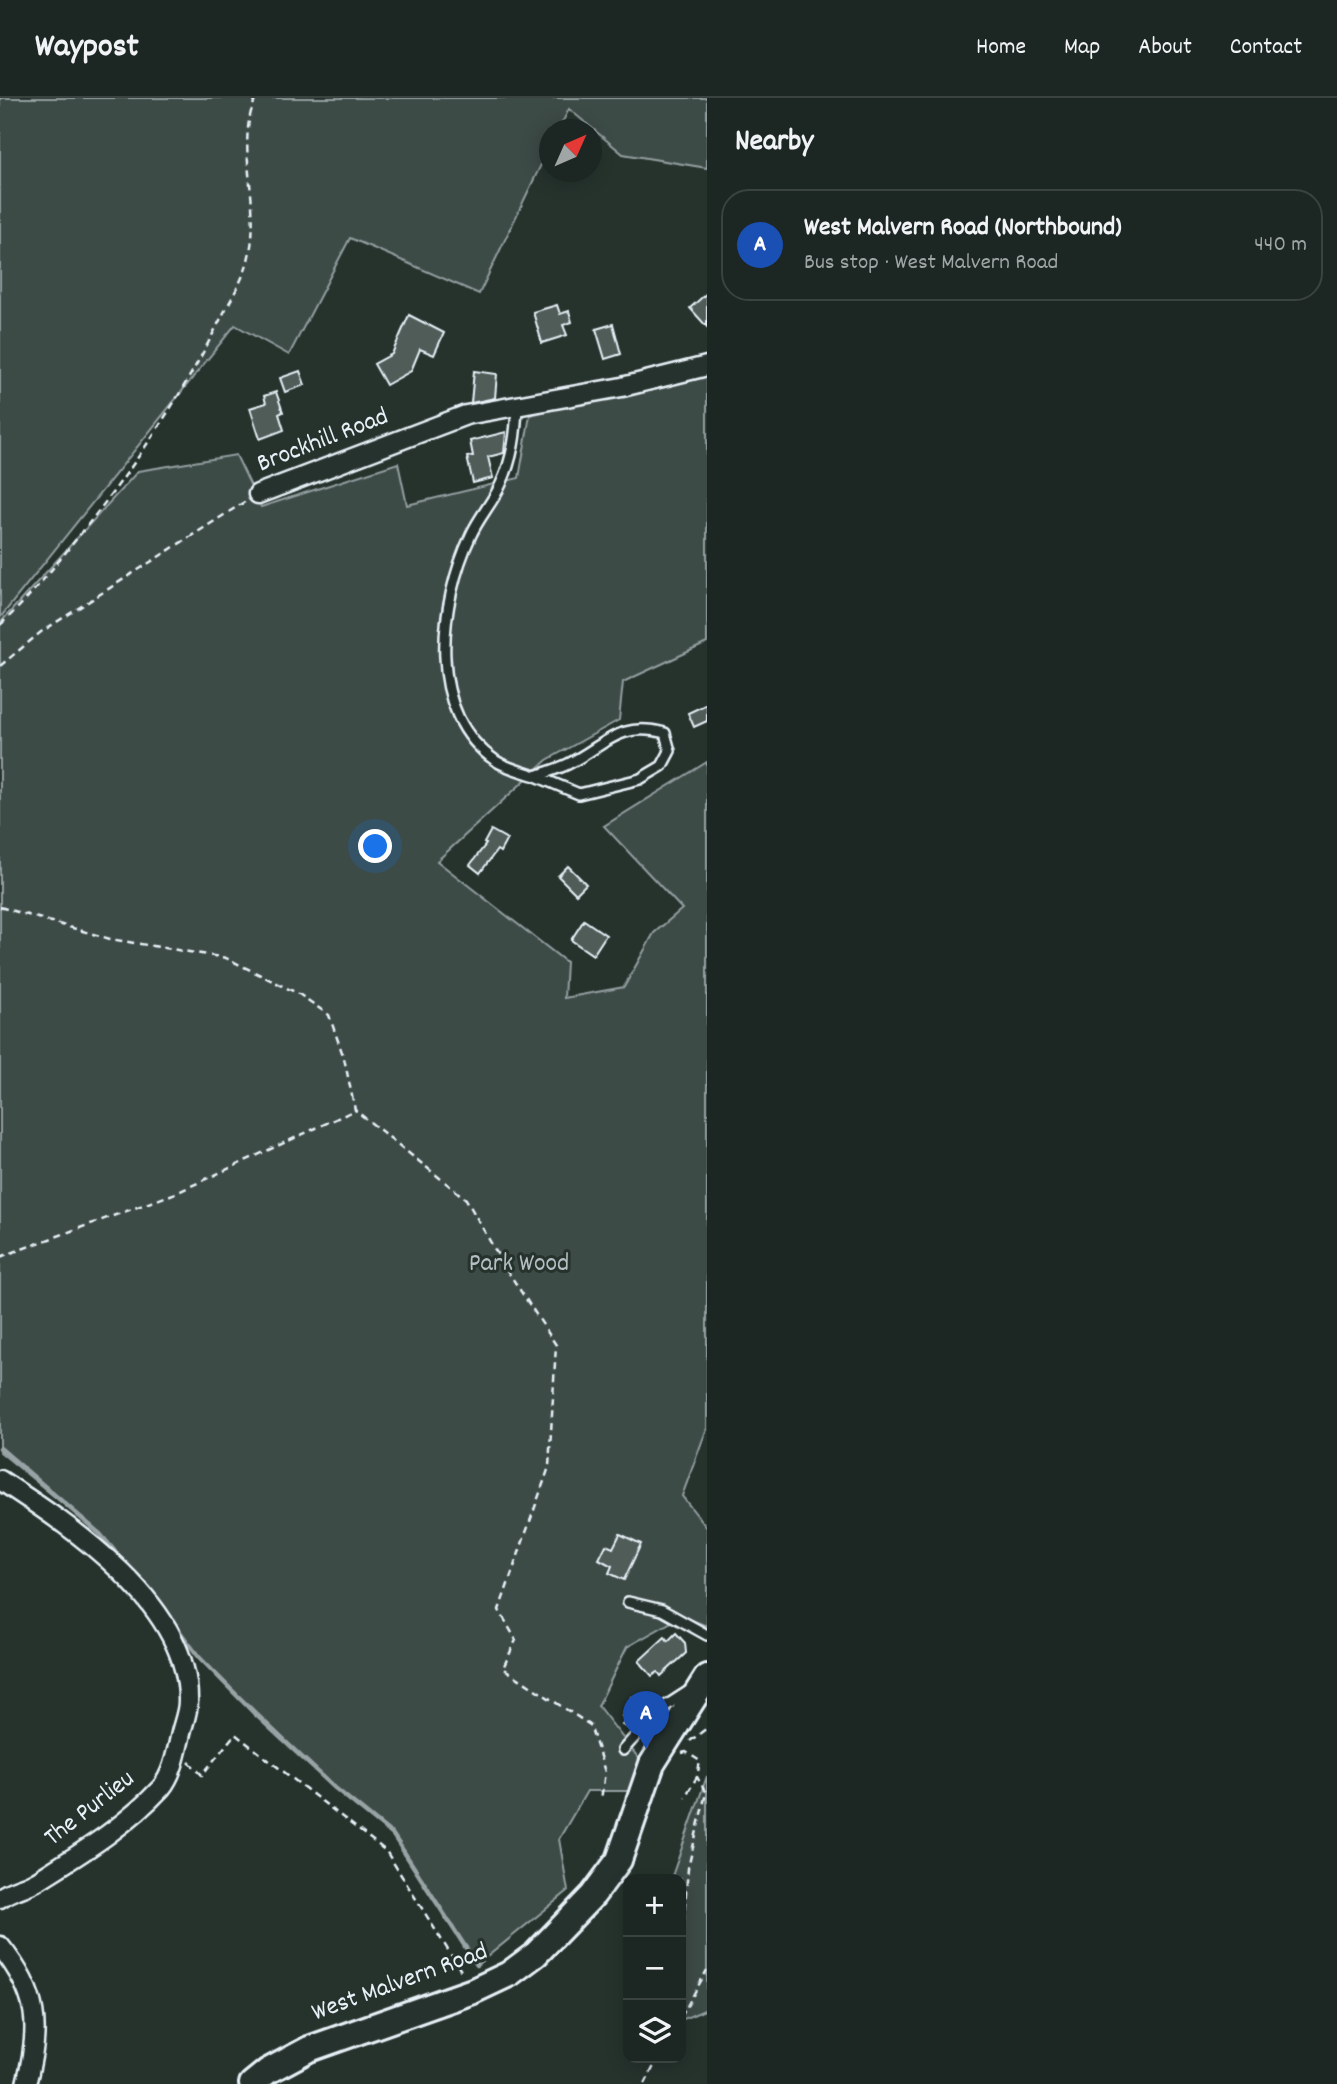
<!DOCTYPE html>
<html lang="en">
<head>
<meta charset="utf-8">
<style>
	body { margin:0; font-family:Dekko,sans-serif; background:#252e2a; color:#f1f3f6 }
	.controls { position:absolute; right:21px; bottom:21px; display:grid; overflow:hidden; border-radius:14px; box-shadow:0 4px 18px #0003 }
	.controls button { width:63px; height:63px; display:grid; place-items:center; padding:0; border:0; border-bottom:2px solid #3a4340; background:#1c2622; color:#f1f3f6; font:35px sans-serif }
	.compass { position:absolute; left:539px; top:21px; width:63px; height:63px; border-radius:50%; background:#1c2622; box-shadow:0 4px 18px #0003; rotate:45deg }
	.you { position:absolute; left:376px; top:749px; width:24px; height:24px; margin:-18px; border:5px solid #fff; border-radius:50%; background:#1a73e8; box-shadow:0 0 0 10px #1a73e833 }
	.badge { display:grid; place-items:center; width:46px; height:46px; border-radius:50%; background:#b45309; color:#fff; font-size:23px; font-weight:700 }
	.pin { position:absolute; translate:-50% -58px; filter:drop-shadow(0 2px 4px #0008) }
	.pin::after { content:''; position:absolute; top:37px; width:24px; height:21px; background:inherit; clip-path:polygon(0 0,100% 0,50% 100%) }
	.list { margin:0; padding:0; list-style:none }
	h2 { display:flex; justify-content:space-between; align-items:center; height:91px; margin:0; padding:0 28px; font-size:30px }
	h2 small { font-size:23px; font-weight:400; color:#a0a5a5 }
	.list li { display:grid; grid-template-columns:46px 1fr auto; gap:21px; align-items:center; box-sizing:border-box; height:112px; margin:0 14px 14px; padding:0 14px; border:2px solid #3a4340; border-radius:28px }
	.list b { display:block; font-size:26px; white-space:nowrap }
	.list p { margin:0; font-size:23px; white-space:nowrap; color:#a0a5a5 }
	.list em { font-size:23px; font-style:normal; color:#a0a5a5 }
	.icon { flex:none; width:38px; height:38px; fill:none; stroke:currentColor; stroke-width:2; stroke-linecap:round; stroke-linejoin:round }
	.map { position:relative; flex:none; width:707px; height:1986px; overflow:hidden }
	header { display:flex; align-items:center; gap:42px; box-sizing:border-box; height:98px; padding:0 35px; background:#1c2622; border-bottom:2px solid #3a4340 }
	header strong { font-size:33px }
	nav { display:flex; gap:38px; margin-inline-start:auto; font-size:24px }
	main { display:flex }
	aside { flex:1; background:#1c2622 }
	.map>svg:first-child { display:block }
	.green { fill:#3e4b47; stroke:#939ea0; stroke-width:2 }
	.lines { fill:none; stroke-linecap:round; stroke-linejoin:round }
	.stream { stroke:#98a3a5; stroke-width:4.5 }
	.building { fill:#505c59; stroke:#e8f1f8; stroke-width:2 }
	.lane-casing { stroke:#e8f1f8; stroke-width:14 }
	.street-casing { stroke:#e8f1f8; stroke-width:23 }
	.secondary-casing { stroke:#e8f1f8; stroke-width:30 }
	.path { stroke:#e8f1f8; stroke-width:2.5; stroke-dasharray:7 5; stroke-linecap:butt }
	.lane { stroke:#26332d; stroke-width:9 }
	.street { stroke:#26332d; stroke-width:18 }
	.secondary { stroke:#26332d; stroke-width:24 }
	.labels { text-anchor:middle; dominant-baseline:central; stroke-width:6; stroke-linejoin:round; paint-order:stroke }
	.street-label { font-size:26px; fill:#e8f1f8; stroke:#26332d }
	.park-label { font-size:26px; fill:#b5bfc3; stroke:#26332d }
</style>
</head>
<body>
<header>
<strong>Waypost</strong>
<nav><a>Home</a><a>Map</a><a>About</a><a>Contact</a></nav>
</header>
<main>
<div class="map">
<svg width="707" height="1986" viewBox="0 0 707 1986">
	<rect width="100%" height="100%" fill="#26332d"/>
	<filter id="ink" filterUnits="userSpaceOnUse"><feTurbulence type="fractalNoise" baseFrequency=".0143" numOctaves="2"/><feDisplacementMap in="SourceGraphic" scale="14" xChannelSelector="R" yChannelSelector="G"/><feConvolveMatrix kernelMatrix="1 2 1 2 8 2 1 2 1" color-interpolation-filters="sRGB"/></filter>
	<g filter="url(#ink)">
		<g class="green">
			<polygon points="0,0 707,0 707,70 623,56 569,11 559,31 550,32 549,50 479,196 350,140 289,257 235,227 0,520"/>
			<polygon points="707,277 707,545 623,584 619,622 547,662 437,763 566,864 564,900 624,889 654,835 682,811 604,728 707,664 707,1330 682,1398 707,1430 707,1528 682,1518 627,1549 598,1608 640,1662 629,1693 587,1693 559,1741 568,1793 477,1867 393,1737 335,1690 199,1559 150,1493 100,1436 0,1354 0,525 138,373 236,357 261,409 398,365 407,407 519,380 530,317"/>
			<polygon points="707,1678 707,1911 681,1922 681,1781 671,1781"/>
		</g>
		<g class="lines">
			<g class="stream">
				<polyline points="0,1350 100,1436 130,1471"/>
				<polyline points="171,1522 199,1559 253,1614 335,1690 393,1737 477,1867"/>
			</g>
		</g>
		<g class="building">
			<polygon points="707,195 707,229 690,210"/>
			<polygon points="557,207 560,216 569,213 572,224 563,227 567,237 542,245 533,214"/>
			<polygon points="409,217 444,235 434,257 420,251 411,273 386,287 374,266 392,256"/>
			<polygon points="613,226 621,256 605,261 596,231"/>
			<polygon points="300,273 305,287 285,294 280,280"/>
			<polygon points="474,273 497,276 495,300 471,305"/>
			<polygon points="276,294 283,314 279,316 284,332 260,341 250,310 266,305 264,298"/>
			<polygon points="506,334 504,355 488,359 493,380 473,385 467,359 473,358 470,343"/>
			<polygon points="707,606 707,623 694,629 688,615"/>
			<polygon points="491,732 507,741 500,754 497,752 480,775 470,767 486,746 484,745"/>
			<polygon points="568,768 586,786 576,796 558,778"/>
			<polygon points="584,822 606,837 593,857 571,842"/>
			<polygon points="620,1436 641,1446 624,1482 609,1475 612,1468 599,1461 606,1447 613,1450"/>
			<polygon points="676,1535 685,1545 686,1555 661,1578 658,1574 652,1578 639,1563 665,1539 668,1543"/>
			<polygon points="632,1599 648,1607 632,1632 622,1627 626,1620 622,1618"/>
		</g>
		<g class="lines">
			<defs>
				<g id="lane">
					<path d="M517,308c-1,27 -4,52 -16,78 -8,18 -22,33 -30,51 -32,68 -46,178 25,226 11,7 28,11 40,15 10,-4 22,-7 32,-12 38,-19 50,-43 97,-31l5,18 -8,15 -22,13 -61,15 -43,-18"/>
					<polyline points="628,1504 662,1512 707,1537"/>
					<polyline points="623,1652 658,1613 692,1591"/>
				</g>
				<g id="street">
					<polyline points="258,396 466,317 622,289 707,268"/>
					<path d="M0,1382c72,47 190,125 188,222 0,10 -5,22 -7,31 -4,17 -8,41 -20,55 -35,38 -80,65 -123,92 -12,8 -27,9 -38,18"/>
					<path d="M0,1848c39,48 41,80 26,138"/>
				</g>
				<polyline id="secondary" points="252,1986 268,1973 309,1951 473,1893 509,1876 536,1856 593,1797 619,1762 652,1666 707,1579"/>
			</defs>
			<use href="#lane" class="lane-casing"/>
			<use href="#street" class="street-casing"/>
			<use href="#secondary" class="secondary-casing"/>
			<g class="path">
				<path d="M0,527c29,-26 53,-57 78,-88 54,-67 101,-136 140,-213 11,-22 26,-44 31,-68 13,-53 -15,-111 7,-158"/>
				<polyline points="0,568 41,534 246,403"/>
				<polyline points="0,809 110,841 226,860 299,896 329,917 344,960 355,1012 466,1101 503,1166 556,1247 549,1369 499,1512 516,1542 503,1570 590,1627 605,1674 601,1702"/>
				<polyline points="0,1159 176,1095 355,1012"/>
				<polyline points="690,1643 707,1630"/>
				<polyline points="682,1655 686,1654 700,1663 697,1679 685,1699"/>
				<polyline points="189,1664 202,1677 235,1636 386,1753 463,1876"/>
				<polyline points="681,1859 688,1770 706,1695 697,1679"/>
				<polyline points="681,1919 707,1872"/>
				<polyline points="645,1986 658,1960"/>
			</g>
			<use href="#lane" class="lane"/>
			<use href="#street" class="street"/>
			<use href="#secondary" class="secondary"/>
		</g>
	</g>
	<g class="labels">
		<g class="street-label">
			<text transform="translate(323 343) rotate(-21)">Brockhill Road</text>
			<text transform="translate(90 1711) rotate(-38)">The Purlieu</text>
			<text transform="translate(400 1885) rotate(-20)">West Malvern Road</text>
		</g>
		<g class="park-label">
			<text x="519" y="1166">Park Wood</text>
		</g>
	</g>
</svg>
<div class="controls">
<button>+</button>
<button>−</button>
<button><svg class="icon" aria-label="layers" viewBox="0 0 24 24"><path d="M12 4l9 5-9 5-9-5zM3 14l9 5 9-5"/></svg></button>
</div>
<svg class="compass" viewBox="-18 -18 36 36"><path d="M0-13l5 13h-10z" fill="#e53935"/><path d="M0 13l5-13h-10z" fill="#a0a5a5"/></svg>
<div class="you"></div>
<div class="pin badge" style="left:646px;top:1651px;background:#1a4fb4">A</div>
</div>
<aside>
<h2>Nearby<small></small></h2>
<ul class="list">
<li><span class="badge" style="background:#1a4fb4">A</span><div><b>West Malvern Road (Northbound)</b><p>Bus stop · West Malvern Road</p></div><em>440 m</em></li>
</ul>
</aside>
</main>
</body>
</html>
